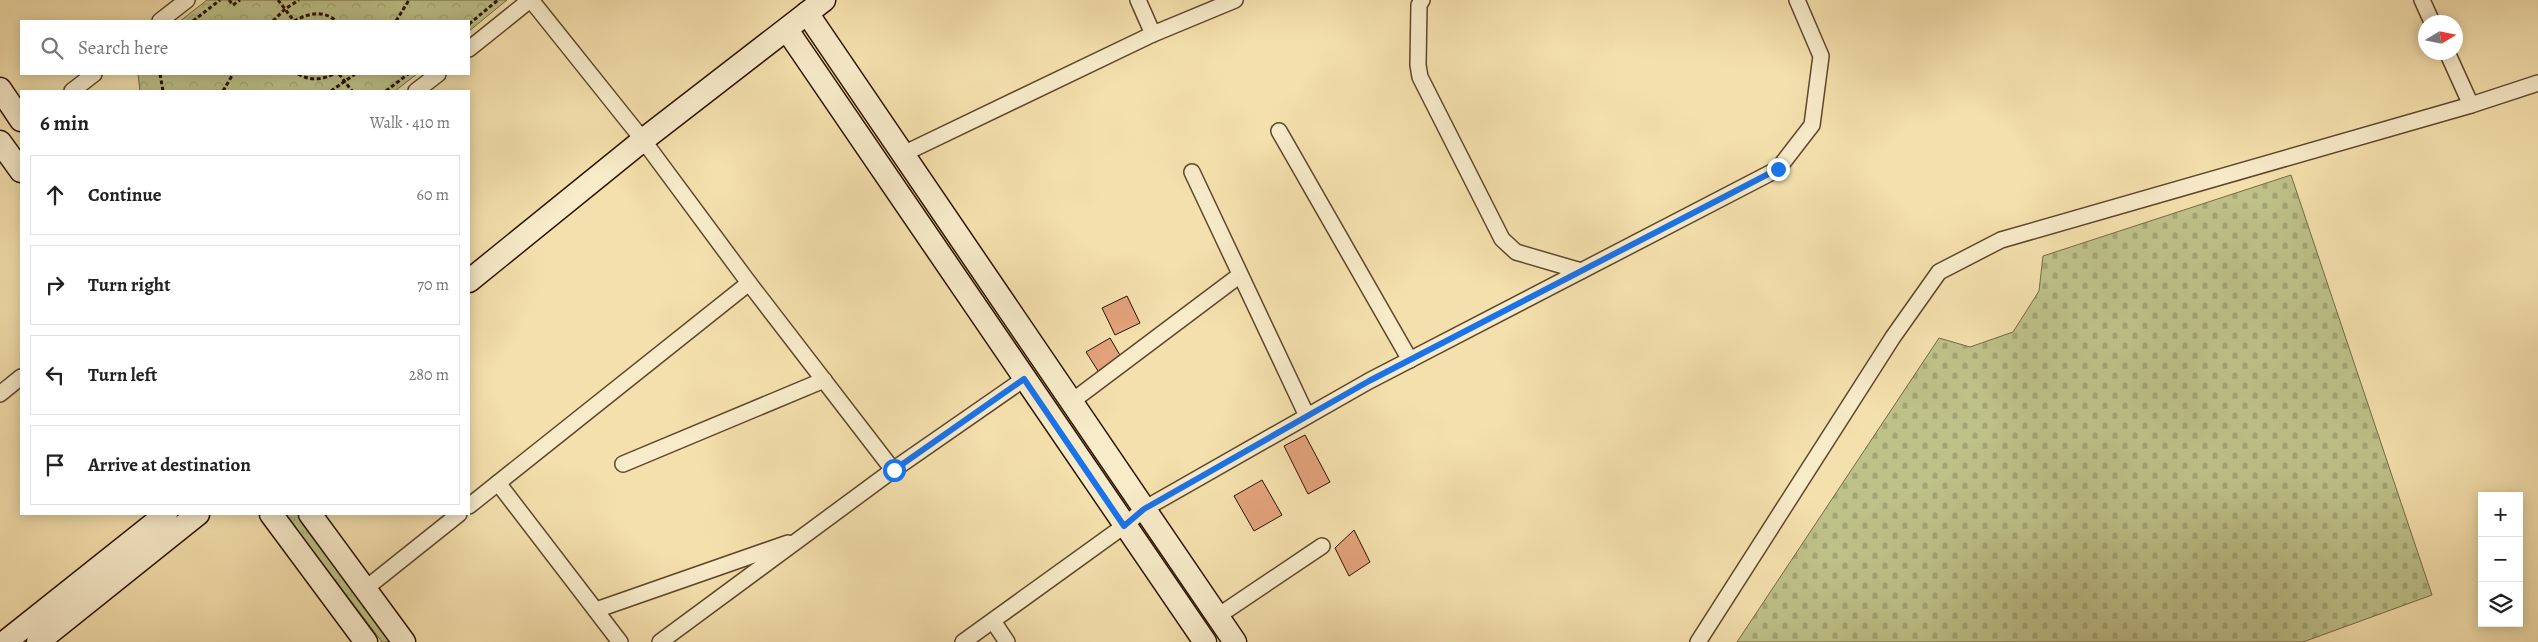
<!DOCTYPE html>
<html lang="en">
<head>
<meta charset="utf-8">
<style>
	body { margin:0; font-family:Alegreya,serif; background:#f2f2f2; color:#222 }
	.controls { position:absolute; right:15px; bottom:15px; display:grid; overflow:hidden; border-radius:0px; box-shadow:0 2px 12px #0003 }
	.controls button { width:45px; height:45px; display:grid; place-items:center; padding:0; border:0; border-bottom:1px solid #e0e0e0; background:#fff; color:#222; font:25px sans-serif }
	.compass { position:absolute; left:2418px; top:15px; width:45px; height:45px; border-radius:50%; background:#fff; box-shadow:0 2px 12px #0003; rotate:80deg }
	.stop { position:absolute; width:15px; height:15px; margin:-11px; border:4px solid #1a73e8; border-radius:50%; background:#fff }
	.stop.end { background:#1a73e8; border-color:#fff; box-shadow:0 1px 5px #0008 }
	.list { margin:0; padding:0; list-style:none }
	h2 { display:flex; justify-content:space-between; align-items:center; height:65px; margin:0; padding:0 20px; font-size:21px }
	h2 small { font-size:16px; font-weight:400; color:#767676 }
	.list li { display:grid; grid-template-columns:32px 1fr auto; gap:15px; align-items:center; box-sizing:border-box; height:80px; margin:0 10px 10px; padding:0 10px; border:1px solid #e0e0e0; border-radius:0px }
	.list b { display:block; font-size:19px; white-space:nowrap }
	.list em { font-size:16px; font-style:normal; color:#767676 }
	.icon { flex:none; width:28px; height:28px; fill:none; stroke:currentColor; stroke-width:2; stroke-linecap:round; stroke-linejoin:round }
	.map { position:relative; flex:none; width:2538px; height:642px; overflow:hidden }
	.search { position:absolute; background:#fff; box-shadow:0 2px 12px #0003; left:20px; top:20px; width:450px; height:55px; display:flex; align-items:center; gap:12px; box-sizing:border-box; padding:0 18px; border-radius:0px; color:#767676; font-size:19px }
	.panel { position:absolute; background:#fff; box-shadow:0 2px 12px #0003; left:20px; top:90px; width:450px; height:425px; border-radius:0px }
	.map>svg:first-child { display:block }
	.grass { fill:url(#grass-tufts); stroke:#756a44 }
	.forest { fill:url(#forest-crowns); stroke:#756a44 }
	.cemetery { fill:url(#cemetery-stones); stroke:#756a44 }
	.building { fill:#e2a27b; stroke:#2c1400 }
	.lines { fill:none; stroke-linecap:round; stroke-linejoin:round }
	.street-casing { stroke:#5e472b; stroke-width:18 }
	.secondary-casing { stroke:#2c1400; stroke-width:25 }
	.path { stroke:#2c1400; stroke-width:3; stroke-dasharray:4 2.5; stroke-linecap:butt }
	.street { stroke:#f8ebca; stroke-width:15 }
	.secondary { stroke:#f8ebca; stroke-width:22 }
	.route { stroke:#1a73e8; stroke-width:6 }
</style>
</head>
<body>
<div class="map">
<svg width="2538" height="642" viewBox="0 0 2538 642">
	<defs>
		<pattern id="grass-tufts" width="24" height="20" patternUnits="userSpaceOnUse" patternTransform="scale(1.25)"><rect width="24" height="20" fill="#bec188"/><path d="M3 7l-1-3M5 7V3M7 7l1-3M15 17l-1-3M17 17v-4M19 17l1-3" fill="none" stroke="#a3a574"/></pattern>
		<pattern id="forest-crowns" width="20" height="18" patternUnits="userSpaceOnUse" patternTransform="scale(1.25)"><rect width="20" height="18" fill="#bec188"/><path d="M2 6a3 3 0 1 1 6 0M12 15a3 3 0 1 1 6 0" fill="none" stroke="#a3a574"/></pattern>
		<pattern id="cemetery-stones" width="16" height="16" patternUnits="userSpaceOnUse" patternTransform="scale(1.25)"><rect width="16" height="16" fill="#bec188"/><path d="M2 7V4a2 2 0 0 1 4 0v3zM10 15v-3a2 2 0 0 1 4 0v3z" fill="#a3a574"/></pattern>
	</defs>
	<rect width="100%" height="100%" fill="#f4e0ad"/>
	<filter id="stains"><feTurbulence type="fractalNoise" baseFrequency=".004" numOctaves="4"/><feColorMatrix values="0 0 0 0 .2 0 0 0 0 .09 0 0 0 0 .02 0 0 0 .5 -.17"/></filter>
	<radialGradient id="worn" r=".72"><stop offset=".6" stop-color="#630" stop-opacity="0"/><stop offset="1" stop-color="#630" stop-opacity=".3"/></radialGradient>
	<polygon class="grass" points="285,514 299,514 394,642 382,642"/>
	<g class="forest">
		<polygon points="207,0 507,0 469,31 469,21 180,21"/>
		<polygon points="138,74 417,74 395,91 140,91"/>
	</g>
	<polygon class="cemetery" points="2291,175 2432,595 2303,642 1737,642 1939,338 1970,347 2013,332 2039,291 2043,256"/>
	<g class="building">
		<polygon points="1127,296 1140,323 1115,335 1102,308"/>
		<polygon points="1110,338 1121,357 1098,371 1086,352"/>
		<polygon points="1305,435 1330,482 1308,494 1284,446"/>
		<polygon points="1262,480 1282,515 1254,531 1234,496"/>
		<polygon points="1354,530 1370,562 1349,576 1335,548"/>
	</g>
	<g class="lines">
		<defs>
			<g id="street">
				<polyline points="531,0 643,140 749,283 893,470"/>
				<polyline points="1138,0 1153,34"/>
				<polyline points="1422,0 1419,5 1418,65 1420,77 1502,239 1516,252 1581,271"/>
				<polyline points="2422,0 2432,22"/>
				<polyline points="160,21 187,0"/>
				<polyline points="469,49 530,0"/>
				<polyline points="2447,52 2471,105"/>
				<polyline points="72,91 94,74"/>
				<polyline points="416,91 438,74"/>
				<polyline points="1279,131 1410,360"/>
				<polyline points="903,154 1153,34 1235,0"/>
				<polyline points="1192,172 1307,416"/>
				<polyline points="0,394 21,377"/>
				<polyline points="1071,402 1240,275"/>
				<polyline points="623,464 824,380"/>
				<polyline points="498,483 620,642"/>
				<polyline points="469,506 749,283"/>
				<polyline points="365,589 459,514"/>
				<polyline points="596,610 788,543"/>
				<polyline points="1218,616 1322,546"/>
				<polyline points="993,621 1007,642"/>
				<polyline points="660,642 893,470 1024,379"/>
				<polyline points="963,642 1124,526 1144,509 1369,381 1778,169 1812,125 1821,56 1797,0"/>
				<polyline points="1698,642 1893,337 1939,272 2001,240 2471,105 2538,83"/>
			</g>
			<g id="secondary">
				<polyline points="807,13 1235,642"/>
				<polyline points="787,30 1205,642"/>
				<polyline points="0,89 21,120"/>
				<polyline points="0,142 21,171"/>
				<polyline points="469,281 643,140 824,0"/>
				<polyline points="271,514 366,642"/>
				<polyline points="310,514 404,642"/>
				<polyline points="5,642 166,514"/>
				<polyline points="38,642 198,514"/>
			</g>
		</defs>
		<use href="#street" class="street-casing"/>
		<use href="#secondary" class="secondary-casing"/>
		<g class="path">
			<polyline points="229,0 233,5 240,0"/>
			<polyline points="278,0 294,21"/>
			<polyline points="193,21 220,0"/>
			<polyline points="273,21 285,9 299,0"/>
			<path d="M294,21c14,-8 30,-11 42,0"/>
			<polyline points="396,21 409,0"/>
			<polyline points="469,24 498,0"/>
			<polyline points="160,74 163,91"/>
			<path d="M298,74c12,7 24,6 36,0"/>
			<polyline points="339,74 352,91"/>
			<polyline points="223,91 233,74"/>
			<polyline points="331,91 355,74"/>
			<polyline points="386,91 408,74"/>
		</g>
		<use href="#street" class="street"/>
		<use href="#secondary" class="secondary"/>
	</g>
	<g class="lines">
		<polyline class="route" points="894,470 1024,379 1124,526 1144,509 1369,381 1778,169"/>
	</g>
	<rect width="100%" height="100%" filter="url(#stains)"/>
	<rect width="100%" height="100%" fill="url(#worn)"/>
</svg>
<div class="controls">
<button>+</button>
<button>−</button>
<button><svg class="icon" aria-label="layers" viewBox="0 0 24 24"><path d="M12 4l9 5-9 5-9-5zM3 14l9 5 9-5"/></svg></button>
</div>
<svg class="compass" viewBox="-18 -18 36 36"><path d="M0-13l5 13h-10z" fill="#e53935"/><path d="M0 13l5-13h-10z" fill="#767676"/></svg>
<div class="stop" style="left:894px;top:470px"></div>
<div class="stop end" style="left:1778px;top:169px"></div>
<div class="search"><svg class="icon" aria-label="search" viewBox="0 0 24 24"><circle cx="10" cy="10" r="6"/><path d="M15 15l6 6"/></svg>Search here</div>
<section class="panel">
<h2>6 min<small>Walk · 410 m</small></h2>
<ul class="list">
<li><svg class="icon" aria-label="ahead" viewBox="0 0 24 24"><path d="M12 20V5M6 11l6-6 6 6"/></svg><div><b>Continue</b></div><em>60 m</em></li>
<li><svg class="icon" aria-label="right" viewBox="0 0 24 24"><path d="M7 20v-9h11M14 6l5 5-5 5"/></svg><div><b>Turn right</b></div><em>70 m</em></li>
<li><svg class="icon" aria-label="left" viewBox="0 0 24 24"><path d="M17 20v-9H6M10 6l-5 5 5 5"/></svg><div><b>Turn left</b></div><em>280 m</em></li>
<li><svg class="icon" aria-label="arrive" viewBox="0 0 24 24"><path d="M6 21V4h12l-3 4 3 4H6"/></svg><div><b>Arrive at destination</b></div></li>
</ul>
</section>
</div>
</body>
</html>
